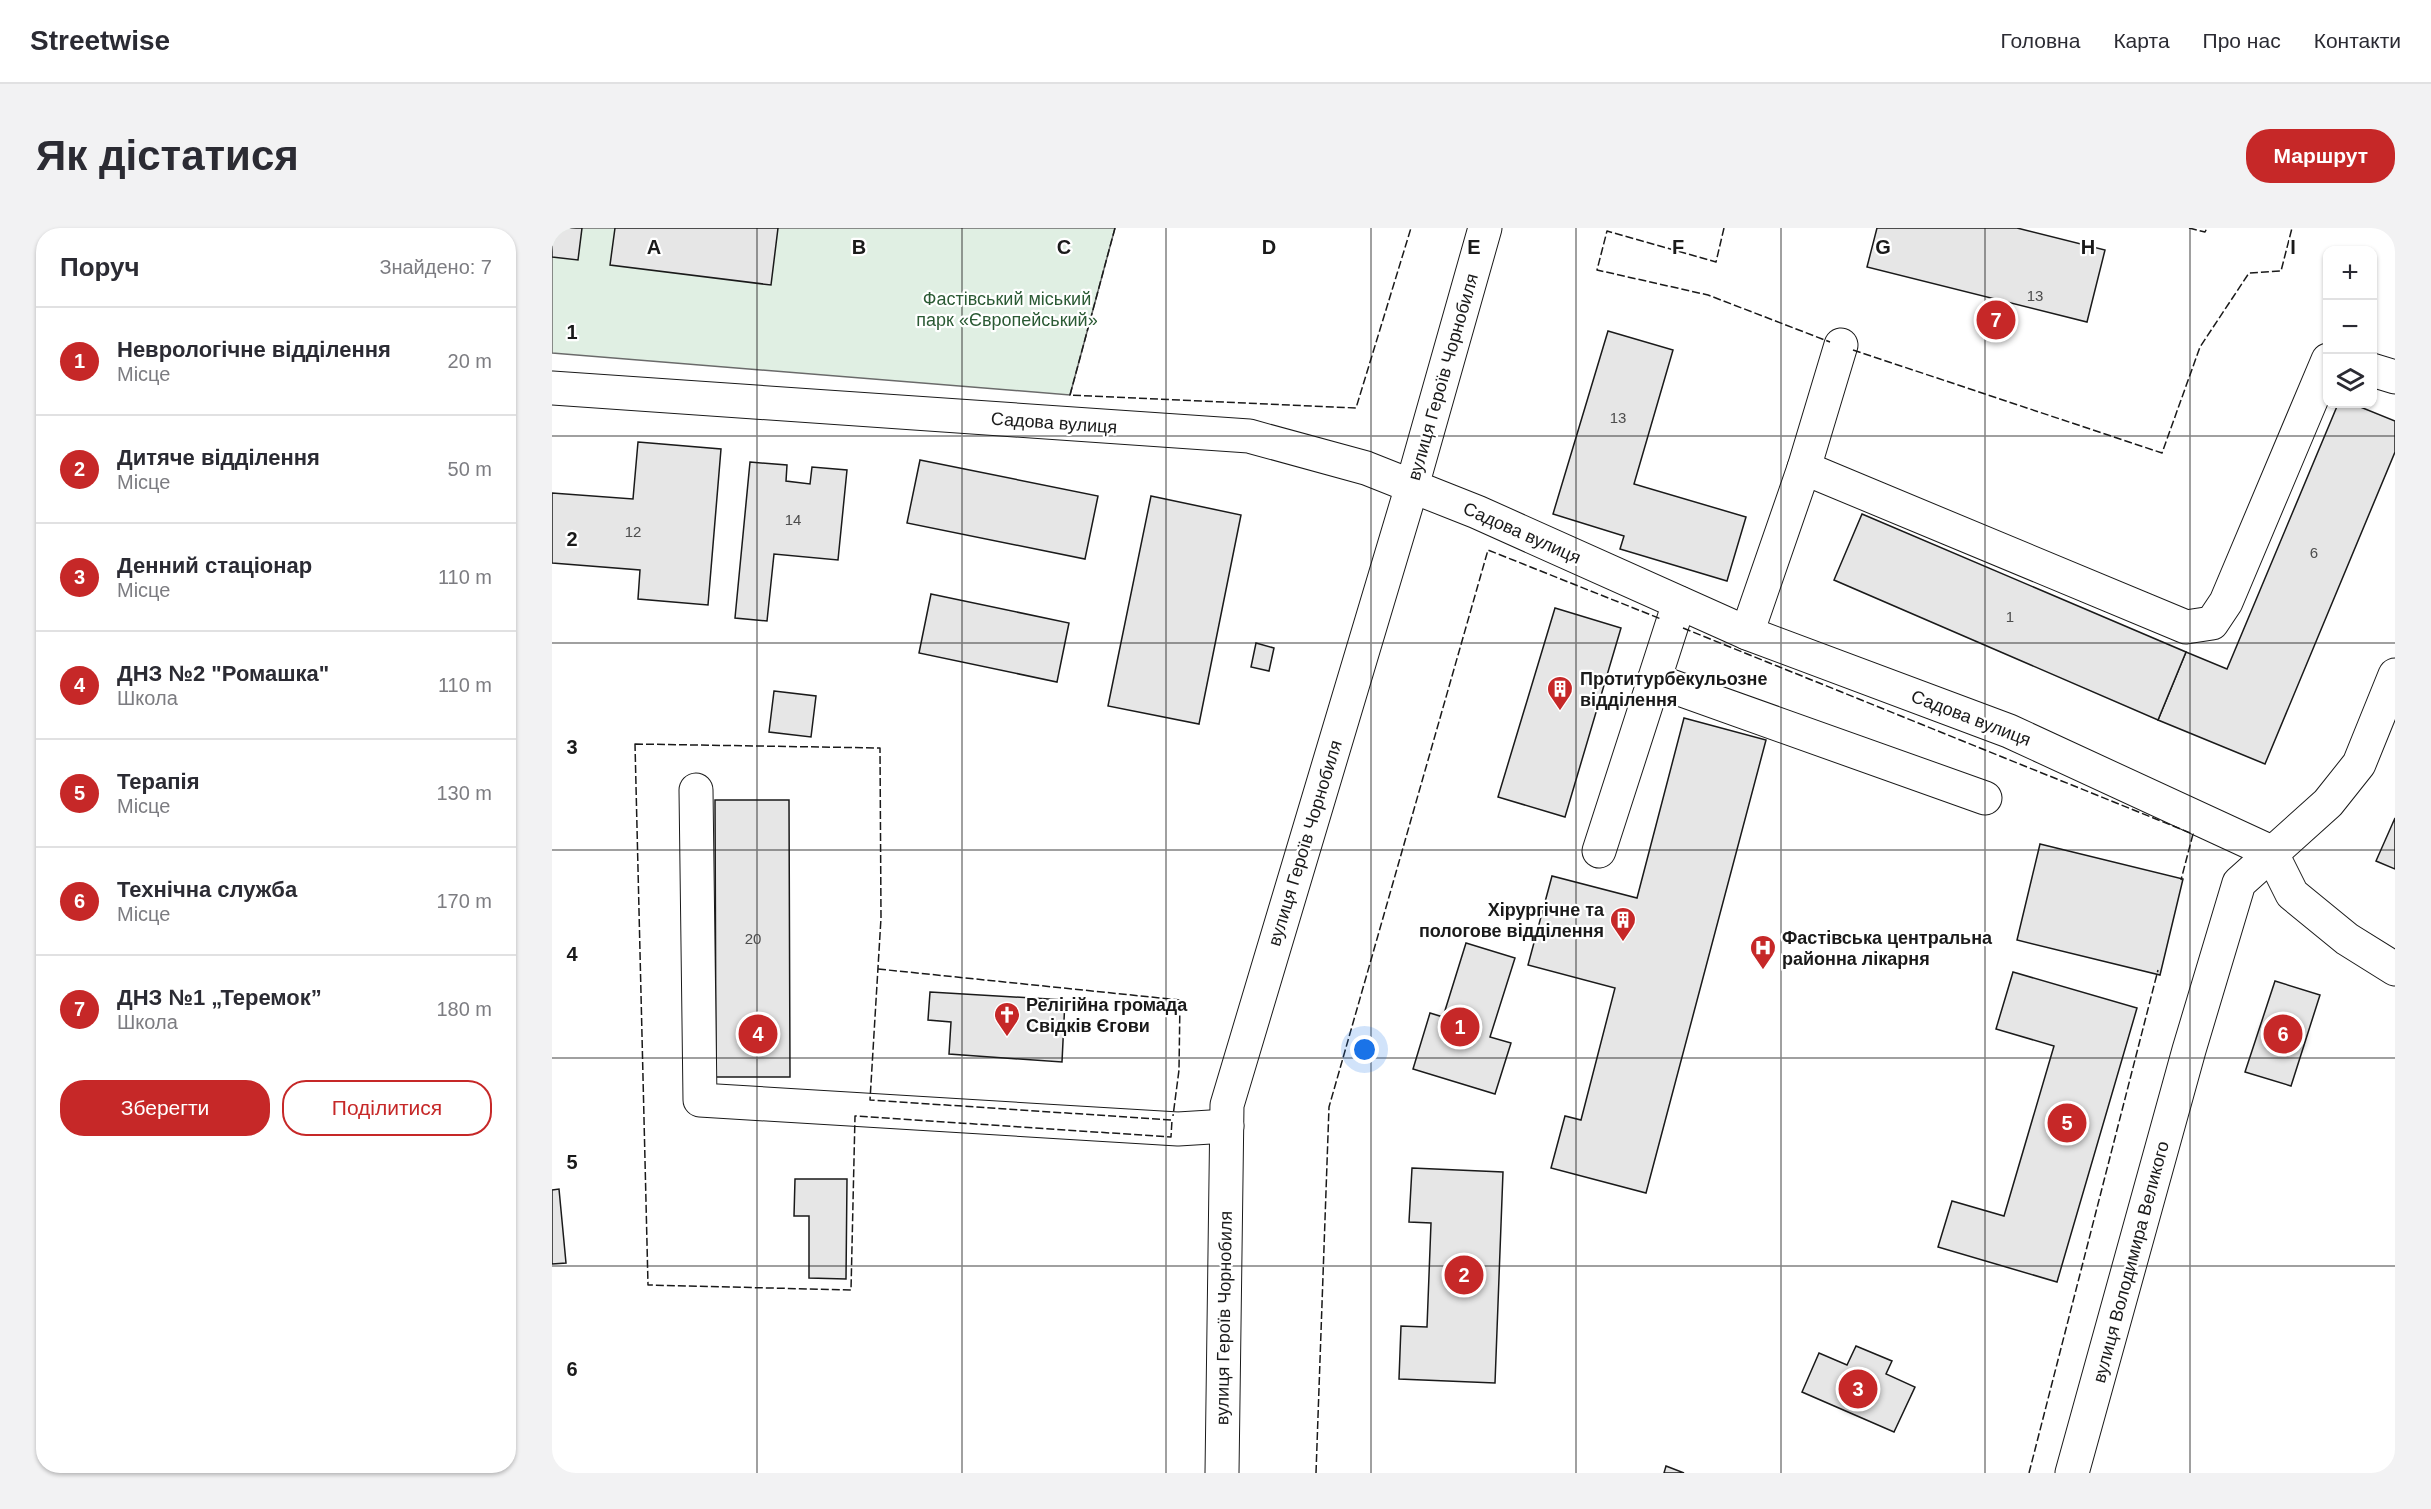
<!DOCTYPE html>
<html lang="uk">
<head>
<meta charset="utf-8">
<style>
	body { margin:0; font-family:Arial,sans-serif; background:#f2f2f3; color:#2b2b33 }
	.controls { position:absolute; right:18px; top:18px; display:grid; overflow:hidden; border-radius:12px; box-shadow:0 2px 4px #0004 }
	.controls button { width:54px; height:54px; display:grid; place-items:center; padding:0; border:0; border-bottom:2px solid #e1e1e2; background:#fff; color:#2b2b33; font:30px sans-serif }
	.you { position:absolute; left:813px; top:822px; width:21px; height:21px; margin:-15px; border:4px solid #fff; border-radius:50%; background:#1a73e8; box-shadow:0 0 0 9px #1a73e833 }
	.badge { display:grid; place-items:center; width:39px; height:39px; border-radius:50%; background:#c62828; color:#fff; font-size:20px; font-weight:700 }
	.pin { position:absolute; translate:-50% -50%; border:3px solid #fff; box-shadow:0 2px 6px #0006 }
	.list { margin:0; padding:0; list-style:none }
	h2 { display:flex; justify-content:space-between; align-items:center; height:78px; margin:0; padding:0 24px; font-size:26px }
	h2 small { font-size:20px; font-weight:400; color:#7c7c81 }
	.list li { display:grid; grid-template-columns:39px 1fr auto; gap:18px; align-items:center; box-sizing:border-box; height:108px; padding:0 24px; border-top:2px solid #e1e1e2 }
	.list b { display:block; font-size:22px; white-space:nowrap }
	.list p { margin:0; font-size:20px; white-space:nowrap; color:#7c7c81 }
	.list em { font-size:20px; font-style:normal; color:#7c7c81 }
	.actions { display:flex; gap:12px; padding:18px 24px }
	.actions a { flex:1; padding:14px 0; border:2px solid #c62828; border-radius:24px; text-align:center; font-size:21px; color:#c62828 }
	.actions .main { background:#c62828; color:#fff }
	.icon { flex:none; width:33px; height:33px; fill:none; stroke:currentColor; stroke-width:2; stroke-linecap:round; stroke-linejoin:round }
	.map { position:relative; flex:none; width:1843px; height:1245px; overflow:hidden; border-radius:24px }
	header { display:flex; align-items:center; gap:36px; box-sizing:border-box; height:84px; padding:0 30px; background:#fff; border-bottom:2px solid #e1e1e2 }
	header strong { font-size:28px }
	nav { display:flex; gap:33px; margin-inline-start:auto; font-size:21px }
	.intro { display:flex; align-items:center; justify-content:space-between; box-sizing:border-box; height:144px; padding:0 36px }
	h1 { margin:0; font-size:42px }
	.button { padding:15px 27px; border-radius:24px; background:#c62828; color:#fff; font-size:21px; font-weight:700 }
	main { display:flex; gap:36px; padding:0 36px }
	aside { flex:1; background:#fff; border-radius:24px; box-shadow:0 2px 4px #0004 }
	.map>svg:first-child { display:block }
	.park { fill:#e0efe3; stroke:#6a6a6a; stroke-width:1.5 }
	.building { fill:#e6e6e6; stroke:#1a1a1a; stroke-width:1.5 }
	.lines { fill:none; stroke-linecap:round; stroke-linejoin:round }
	.minor-casing { stroke:#1a1a1a; stroke-width:35 }
	.major-casing { stroke:#1a1a1a; stroke-width:35 }
	.minor { stroke:#fff; stroke-width:33 }
	.major { stroke:#fff; stroke-width:33 }
	.fence { stroke:#1a1a1a; stroke-width:1.5; stroke-dasharray:8 3; stroke-linecap:butt }
	.grid { fill:none; stroke:#1a1a1a; stroke-width:1.5; stroke-opacity:0.55 }
	.labels { text-anchor:middle; dominant-baseline:central; stroke-width:4.5; stroke-linejoin:round; paint-order:stroke }
	.number-label { font-size:15px; fill:#4d4d4d }
	.park-label { font-size:18px; fill:#2b5a34; stroke:#fff }
	.street-label { font-size:18px; fill:#1a1a1a; stroke:#fff }
	.poi-label { font-size:18px; font-weight:bold; fill:#1a1a1a; stroke:#fff; text-anchor:start }
	.grid-label { font-size:20px; text-anchor:middle; font-weight:bold; fill:#1a1a1a; stroke:#fff; stroke-width:4.5; stroke-linejoin:round; paint-order:stroke }
</style>
</head>
<body>
<header>
<strong>Streetwise</strong>
<nav><a>Головна</a><a>Карта</a><a>Про нас</a><a>Контакти</a></nav>
</header>
<div class="intro"><h1>Як дістатися</h1><a class="button">Маршрут</a></div>
<main>
<aside>
<h2>Поруч<small>Знайдено: 7</small></h2>
<ul class="list">
<li><span class="badge">1</span><div><b>Неврологічне відділення</b><p>Місце</p></div><em>20 m</em></li>
<li><span class="badge">2</span><div><b>Дитяче відділення</b><p>Місце</p></div><em>50 m</em></li>
<li><span class="badge">3</span><div><b>Денний стаціонар</b><p>Місце</p></div><em>110 m</em></li>
<li><span class="badge">4</span><div><b>ДНЗ №2 &quot;Ромашка&quot;</b><p>Школа</p></div><em>110 m</em></li>
<li><span class="badge">5</span><div><b>Терапія</b><p>Місце</p></div><em>130 m</em></li>
<li><span class="badge">6</span><div><b>Технічна служба</b><p>Місце</p></div><em>170 m</em></li>
<li><span class="badge">7</span><div><b>ДНЗ №1 „Теремок”</b><p>Школа</p></div><em>180 m</em></li>
</ul>
<div class="actions"><a class="main">Зберегти</a><a>Поділитися</a></div>
</aside>
<div class="map">
<svg width="1843" height="1245" viewBox="0 0 1843 1245">
	<rect width="100%" height="100%" fill="#fff"/>
	<polygon class="park" points="0,0 563,0 518,167 0,125"/>
	<g class="building">
		<polygon points="0,0 30,0 26,32 0,29"/>
		<polygon points="63,0 226,0 219,57 58,37"/>
		<polygon points="1325,0 1465,0 1553,22 1535,94 1315,39"/>
		<polygon points="1056,103 1121,122 1082,256 1194,289 1175,353 1068,321 1072,308 1001,286"/>
		<polygon points="1786,176 1801,176 1843,193 1843,224 1713,536 1606,492 1634,424 1675,441"/>
		<polygon points="86,214 169,221 156,377 86,371 88,342 0,335 0,265 81,271"/>
		<polygon points="368,232 546,268 533,331 355,295"/>
		<polygon points="198,234 235,237 234,253 258,256 260,239 295,242 286,332 222,326 215,393 183,390"/>
		<polygon points="599,268 689,287 647,496 556,478"/>
		<polygon points="1310,286 1634,424 1606,492 1282,352"/>
		<polygon points="379,366 517,395 505,454 367,425"/>
		<polygon points="1003,380 1069,400 1013,589 946,569"/>
		<polygon points="704,415 722,420 717,443 699,439"/>
		<polygon points="222,463 264,468 259,509 217,504"/>
		<polygon points="1132,490 1214,512 1094,965 999,940 1013,888 1029,892 1063,760 976,737 1000,648 1085,670"/>
		<polygon points="163,572 237,572 238,849 164,849"/>
		<polygon points="1843,590 1843,641 1824,633"/>
		<polygon points="1488,616 1631,651 1608,747 1465,712"/>
		<polygon points="914,715 963,730 938,809 959,815 943,866 861,841 878,785 891,789"/>
		<polygon points="1461,744 1585,780 1505,1054 1386,1019 1400,973 1452,988 1502,818 1444,801"/>
		<polygon points="1723,753 1768,767 1739,858 1693,844"/>
		<polygon points="378,764 513,772 510,834 397,826 399,794 376,792"/>
		<polygon points="860,940 951,944 943,1155 847,1151 849,1098 875,1099 879,995 857,994"/>
		<polygon points="243,951 295,951 294,1051 257,1050 257,988 242,988"/>
		<polygon points="7,961 14,1035 0,1036 0,962"/>
		<polygon points="1304,1118 1340,1133 1334,1146 1363,1159 1342,1204 1250,1164 1267,1125 1295,1137"/>
		<polygon points="1114,1238 1132,1245 1112,1245"/>
	</g>
	<g class="lines">
		<defs>
			<g id="minor">
				<polyline points="1820,142 1843,149"/>
				<polyline points="0,160 697,208 814,240 925,284 1195,405 1457,503 1719,624 1740,666 1795,711 1843,741"/>
				<polyline points="1252,240 1634,399 1660,395 1674,374 1776,132"/>
				<polyline points="1195,405 1252,240 1289,117"/>
				<polyline points="1102,452 1433,570"/>
				<polyline points="144,562 148,872 626,901 675,898"/>
				<polyline points="1047,623 1127,375"/>
				<polyline points="1520,1245 1637,822 1687,655 1776,575 1807,536 1843,447"/>
			</g>
			<polyline id="major" points="670,1245 675,877 860,258 933,0"/>
		</defs>
		<use href="#minor" class="minor-casing"/>
		<use href="#major" class="major-casing"/>
		<use href="#minor" class="minor"/>
		<use href="#major" class="major"/>
		<g class="fence">
			<polyline points="563,0 518,167 804,180 859,0"/>
			<polyline points="1172,0 1164,34 1055,3 1045,42 1156,67 1278,114"/>
			<polyline points="1637,0 1653,4 1655,0"/>
			<polyline points="1301,122 1610,225 1648,119 1697,45 1729,43 1740,0"/>
			<polyline points="1131,400 1641,606 1629,652"/>
			<polygon points="83,516 328,520 329,690 318,872 620,892 619,909 303,888 299,1062 96,1057"/>
			<polyline points="326,741 628,772 627,842 621,888"/>
			<polyline points="764,1245 777,879 936,322 1109,391"/>
			<polyline points="1477,1245 1606,742"/>
		</g>
	</g>
	<path class="grid" d="M205,0v1245M410,0v1245M614,0v1245M819,0v1245M1024,0v1245M1229,0v1245M1433,0v1245M1638,0v1245M0,208h1843M0,415h1843M0,622h1843M0,830h1843M0,1038h1843"/>
	<defs>
		<symbol id="building-pin" viewBox="-11 -11 22 30"><path d="M0 17L-7.5 6A9.5 9.5 0 1 1 7.5 6Z" fill="#c62828" stroke="#fff"/><path d="M-4-6H4V6H1V3H-1V6H-4ZM-2.5-4.3h1.7v1.8h-1.7ZM.8-4.3h1.7v1.8H.8ZM-2.5-1h1.7V.8h-1.7ZM.8-1h1.7V.8H.8Z" fill="#fff"/></symbol>
		<symbol id="hospital-pin" viewBox="-11 -11 22 30"><path d="M0 17L-7.5 6A9.5 9.5 0 1 1 7.5 6Z" fill="#c62828" stroke="#fff"/><path d="M-5-5h3v3.5h4V-5h3V5h-3V1.5h-4V5h-3Z" fill="#fff"/></symbol>
		<symbol id="church-pin" viewBox="-11 -11 22 30"><path d="M0 17L-7.5 6A9.5 9.5 0 1 1 7.5 6Z" fill="#c62828" stroke="#fff"/><path d="M-1.2-6h2.4v3.5h3.3v2.4h-3.3V6h-2.4V-.1h-3.3v-2.4h3.3Z" fill="#fff"/></symbol>
	</defs>
	<g fill-rule="evenodd">
		<use href="#building-pin" x="993" y="446" width="30" height="40"/>
		<use href="#building-pin" x="1056" y="677" width="30" height="40"/>
		<use href="#hospital-pin" x="1196" y="705" width="30" height="40"/>
		<use href="#church-pin" x="440" y="772" width="30" height="40"/>
	</g>
	<g class="labels">
		<g class="number-label">
			<text x="1483" y="67">13</text>
			<text x="1066" y="189">13</text>
			<text x="241" y="291">14</text>
			<text x="81" y="303">12</text>
			<text x="1762" y="324">6</text>
			<text x="1458" y="388">1</text>
			<text x="201" y="710">20</text>
		</g>
		<g class="park-label">
			<text x="455" y="71">Фастівський міський<tspan x="455" dy="21">парк «Європейський»</tspan></text>
		</g>
		<g class="street-label">
			<text transform="translate(891 149) rotate(-74)">вулиця Героїв Чорнобиля</text>
			<text transform="translate(502 195) rotate(4)">Садова вулиця</text>
			<text transform="translate(970 305) rotate(24)">Садова вулиця</text>
			<text transform="translate(1419 490) rotate(21)">Садова вулиця</text>
			<text transform="translate(753 615) rotate(-73)">вулиця Героїв Чорнобиля</text>
			<text transform="translate(1579 1034) rotate(-75)">вулиця Володимира Великого</text>
			<text transform="translate(672 1090) rotate(-89)">вулиця Героїв Чорнобиля</text>
		</g>
		<g class="poi-label">
			<text x="1028" y="451">Протитурбекульозне<tspan x="1028" dy="21">відділення</tspan></text>
			<text x="1052" y="682" text-anchor="end">Хірургічне та<tspan x="1052" dy="21">пологове відділення</tspan></text>
			<text x="1230" y="710">Фастівська центральна<tspan x="1230" dy="21">районна лікарня</tspan></text>
			<text x="474" y="777">Релігійна громада<tspan x="474" dy="21">Свідків Єгови</tspan></text>
		</g>
	</g>
	<g class="grid-label">
		<text x="102" y="26">A</text>
		<text x="307" y="26">B</text>
		<text x="512" y="26">C</text>
		<text x="717" y="26">D</text>
		<text x="922" y="26">E</text>
		<text x="1126" y="26">F</text>
		<text x="1331" y="26">G</text>
		<text x="1536" y="26">H</text>
		<text x="1741" y="26">I</text>
		<text x="20" y="111">1</text>
		<text x="20" y="318">2</text>
		<text x="20" y="526">3</text>
		<text x="20" y="733">4</text>
		<text x="20" y="941">5</text>
		<text x="20" y="1148">6</text>
	</g>
</svg>
<div class="controls">
<button>+</button>
<button>−</button>
<button><svg class="icon" aria-label="layers" viewBox="0 0 24 24"><path d="M12 4l9 5-9 5-9-5zM3 14l9 5 9-5"/></svg></button>
</div>
<div class="you"></div>
<div class="pin badge" style="left:908px;top:799px">1</div>
<div class="pin badge" style="left:912px;top:1047px">2</div>
<div class="pin badge" style="left:1306px;top:1161px">3</div>
<div class="pin badge" style="left:206px;top:806px">4</div>
<div class="pin badge" style="left:1515px;top:895px">5</div>
<div class="pin badge" style="left:1731px;top:806px">6</div>
<div class="pin badge" style="left:1444px;top:92px">7</div>
</div>
</main>
</body>
</html>
